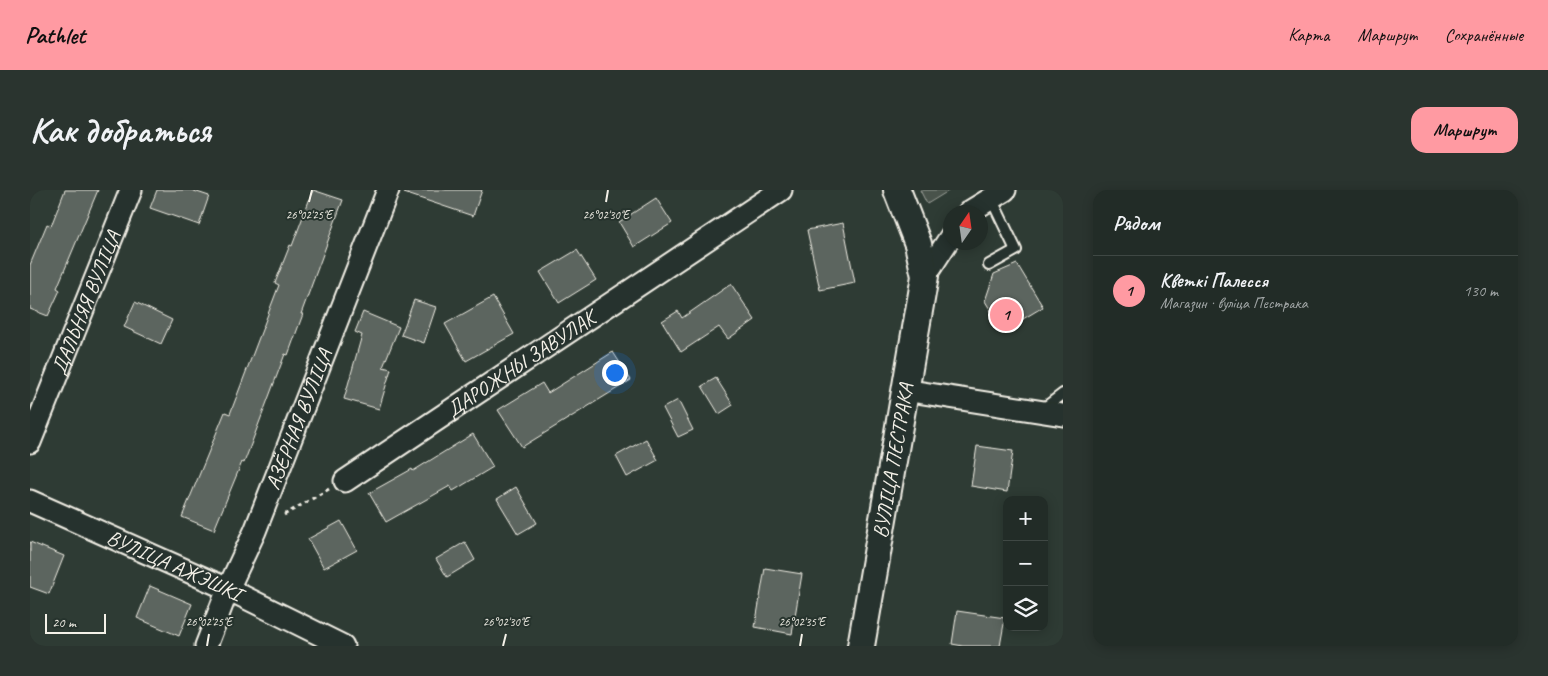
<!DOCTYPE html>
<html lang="ru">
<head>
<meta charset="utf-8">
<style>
	body { margin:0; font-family:Caveat,sans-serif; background:#2a342f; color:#f1f3f6 }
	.controls { position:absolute; right:15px; bottom:15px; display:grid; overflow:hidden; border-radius:10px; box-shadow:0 2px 12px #0003 }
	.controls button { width:45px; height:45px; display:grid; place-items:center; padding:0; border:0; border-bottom:1px solid #3f4844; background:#222c27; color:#f1f3f6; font:25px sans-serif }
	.compass { position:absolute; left:913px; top:15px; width:45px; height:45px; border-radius:50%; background:#222c27; box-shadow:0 2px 12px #0003; rotate:13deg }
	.scale { position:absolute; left:15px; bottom:12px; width:61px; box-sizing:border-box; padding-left:5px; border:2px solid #f4f1e8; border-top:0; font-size:14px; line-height:18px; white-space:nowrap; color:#f4f1e8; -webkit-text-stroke:4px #26332d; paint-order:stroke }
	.you { position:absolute; left:584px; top:182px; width:18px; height:18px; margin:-12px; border:4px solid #fff; border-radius:50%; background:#1a73e8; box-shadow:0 0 0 8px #1a73e833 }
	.badge { display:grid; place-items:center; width:32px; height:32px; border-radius:50%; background:#ff9aa2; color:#111; font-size:16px; font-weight:700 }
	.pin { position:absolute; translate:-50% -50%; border:2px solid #fff; box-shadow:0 1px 5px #0006 }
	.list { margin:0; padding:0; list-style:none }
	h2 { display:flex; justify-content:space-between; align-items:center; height:65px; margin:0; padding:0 20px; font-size:21px }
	h2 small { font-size:16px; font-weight:400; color:#a2a7a7 }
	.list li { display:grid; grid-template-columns:32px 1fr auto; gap:15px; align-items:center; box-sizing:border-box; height:70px; padding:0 20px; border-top:1px solid #3f4844 }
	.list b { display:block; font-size:19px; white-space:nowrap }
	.list p { margin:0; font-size:16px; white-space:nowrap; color:#a2a7a7 }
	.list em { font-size:16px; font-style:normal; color:#a2a7a7 }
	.icon { flex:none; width:28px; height:28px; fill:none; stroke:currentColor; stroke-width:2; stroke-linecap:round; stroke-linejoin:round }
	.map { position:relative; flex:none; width:1033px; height:456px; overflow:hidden; border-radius:15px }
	header { display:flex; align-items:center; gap:30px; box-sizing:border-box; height:70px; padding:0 25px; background:#ff9aa2; color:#111 }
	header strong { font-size:24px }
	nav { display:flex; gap:28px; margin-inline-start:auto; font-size:18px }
	.intro { display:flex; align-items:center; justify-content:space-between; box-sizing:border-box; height:120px; padding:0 30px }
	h1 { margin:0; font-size:35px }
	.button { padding:12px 22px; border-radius:15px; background:#ff9aa2; color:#111; font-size:18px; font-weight:700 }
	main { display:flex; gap:30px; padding:0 30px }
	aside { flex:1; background:#222c27; border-radius:15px; box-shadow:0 2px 12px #0003 }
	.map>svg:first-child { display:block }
	.green { fill:#48524c; stroke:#9ea29a }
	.building { fill:#5c655e; stroke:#f4f1e8 }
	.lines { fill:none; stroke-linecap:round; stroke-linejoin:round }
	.service-casing { stroke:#f4f1e8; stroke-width:14 }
	.minor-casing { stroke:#f4f1e8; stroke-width:25 }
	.tertiary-casing { stroke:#f4f1e8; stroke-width:30 }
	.path { stroke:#f4f1e8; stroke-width:3; stroke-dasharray:4 4; stroke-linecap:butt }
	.service { stroke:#26332d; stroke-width:10 }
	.minor { stroke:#26332d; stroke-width:21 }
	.tertiary { stroke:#26332d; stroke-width:26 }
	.ticks { fill:none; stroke:#f4f1e8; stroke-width:2 }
	.labels { text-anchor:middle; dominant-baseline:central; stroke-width:4; stroke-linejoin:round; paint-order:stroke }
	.street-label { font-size:21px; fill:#f4f1e8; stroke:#26332d }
	.ticks-label { font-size:12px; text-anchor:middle; fill:#f4f1e8; stroke:#26332d; stroke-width:4; stroke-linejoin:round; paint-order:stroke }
</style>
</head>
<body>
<header>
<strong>Pathlet</strong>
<nav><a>Карта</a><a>Маршрут</a><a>Сохранённые</a></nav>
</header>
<div class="intro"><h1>Как добраться</h1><a class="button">Маршрут</a></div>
<main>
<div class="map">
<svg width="1033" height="456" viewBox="0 0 1033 456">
	<rect width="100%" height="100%" fill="#2e3b34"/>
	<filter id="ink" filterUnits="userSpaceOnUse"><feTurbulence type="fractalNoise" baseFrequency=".02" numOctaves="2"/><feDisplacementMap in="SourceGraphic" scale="10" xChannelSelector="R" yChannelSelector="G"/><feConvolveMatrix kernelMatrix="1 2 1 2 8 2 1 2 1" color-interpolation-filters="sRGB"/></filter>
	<g filter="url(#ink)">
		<polygon class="green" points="890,0 920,0 897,14"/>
		<g class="building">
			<polygon points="35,0 68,0 27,98 30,100 18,126 0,119 0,75 17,34 21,36"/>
			<polygon points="127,0 161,0 179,6 169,35 120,18"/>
			<polygon points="283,0 313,10 271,124 273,124 258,165 255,164 214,273 212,272 184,340 152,327 195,222 200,224 249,95 245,93 260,55 262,56"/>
			<polygon points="375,0 452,0 443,26 374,3"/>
			<polygon points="626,8 642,33 604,57 589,32"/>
			<polygon points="813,33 825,93 790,100 777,40"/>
			<polygon points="547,60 566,90 529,113 510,82"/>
			<polygon points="987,74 1013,117 973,141 955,111 964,84"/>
			<polygon points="701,94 725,130 698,149 689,137 651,162 632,131 648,121 652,128"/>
			<polygon points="463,107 484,144 436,171 415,134"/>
			<polygon points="384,110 406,117 394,153 371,145"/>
			<polygon points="105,112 142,130 131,154 94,137"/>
			<polygon points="333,122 369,137 353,177 361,179 349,219 314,209 332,145 325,142"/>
			<polygon points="583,162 601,190 492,257 468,220 512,193 518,203"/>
			<polygon points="686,188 703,215 689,224 672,196"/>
			<polygon points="648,210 663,240 648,247 633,218"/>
			<polygon points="443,244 463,277 423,301 420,296 356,332 339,303 382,279 383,281"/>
			<polygon points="616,249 628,270 597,287 586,266"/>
			<polygon points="947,256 983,261 977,302 941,296"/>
			<polygon points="486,297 507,333 488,344 467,309"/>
			<polygon points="311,331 327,360 294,378 278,349"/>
			<polygon points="0,352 34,366 19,404 0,397"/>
			<polygon points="435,352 445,370 417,387 406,369"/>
			<polygon points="735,378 772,384 762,444 725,437"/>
			<polygon points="120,396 162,414 149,446 107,428"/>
			<polygon points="927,421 975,428 970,456 933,456 922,454"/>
		</g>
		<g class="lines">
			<defs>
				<g id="service">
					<polyline points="959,75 986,60 961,8"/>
					<polyline points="1012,220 1033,204"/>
				</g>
				<g id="minor">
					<polyline points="939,22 975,0"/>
					<polyline points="895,86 921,46"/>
					<polyline points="874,200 1033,225"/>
					<path id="s1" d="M0,252l101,-252"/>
					<path id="s2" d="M315,291l436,-291"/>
					<path id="s3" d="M0,311l198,88 115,57"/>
					<path id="s4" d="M176,456l22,-57 27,-58 133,-341"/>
				</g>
				<g id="tertiary">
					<path id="s5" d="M831,456l64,-370 -7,-32 -21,-54"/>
				</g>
			</defs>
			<use href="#service" class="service-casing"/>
			<use href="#minor" class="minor-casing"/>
			<use href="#tertiary" class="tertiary-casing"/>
			<polyline class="path" points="254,325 299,299"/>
			<use href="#service" class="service"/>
			<use href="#minor" class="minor"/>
			<use href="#tertiary" class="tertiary"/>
		</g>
	</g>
	<path class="ticks" d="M279,12l3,-12M576,12l2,-12M177,456l2,-12M473,456l3,-12M770,456l2,-12"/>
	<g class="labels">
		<g class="street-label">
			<text stroke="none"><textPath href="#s1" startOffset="150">ДАЛЬНЯЯ ВУЛІЦА</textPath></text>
			<text stroke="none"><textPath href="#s2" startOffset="211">ДАРОЖНЫ ЗАВУЛАК</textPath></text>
			<text stroke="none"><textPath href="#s4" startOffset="245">АЗЁРНАЯ ВУЛІЦА</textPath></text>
			<text stroke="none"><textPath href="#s5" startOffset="188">ВУЛІЦА ПЕСТРАКА</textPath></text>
			<text stroke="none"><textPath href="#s3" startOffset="158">ВУЛІЦА АЖЭШКІ</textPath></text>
		</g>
	</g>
	<g class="ticks-label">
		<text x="279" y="29">26°02'25"E</text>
		<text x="576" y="29">26°02'30"E</text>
		<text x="179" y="436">26°02'25"E</text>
		<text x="476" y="436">26°02'30"E</text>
		<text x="772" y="436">26°02'35"E</text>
	</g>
</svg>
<div class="controls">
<button>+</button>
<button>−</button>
<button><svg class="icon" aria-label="layers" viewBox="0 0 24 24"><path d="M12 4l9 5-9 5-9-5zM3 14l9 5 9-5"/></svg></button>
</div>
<svg class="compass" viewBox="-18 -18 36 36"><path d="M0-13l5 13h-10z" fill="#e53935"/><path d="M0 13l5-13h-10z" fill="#a2a7a7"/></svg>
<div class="scale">20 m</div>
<div class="you"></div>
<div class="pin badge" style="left:976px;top:125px">1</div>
</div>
<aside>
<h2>Рядом<small></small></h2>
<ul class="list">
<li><span class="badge">1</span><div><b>Кветкі Палесся</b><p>Магазин · вуліца Пестрака</p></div><em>130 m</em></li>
</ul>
</aside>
</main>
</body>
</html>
